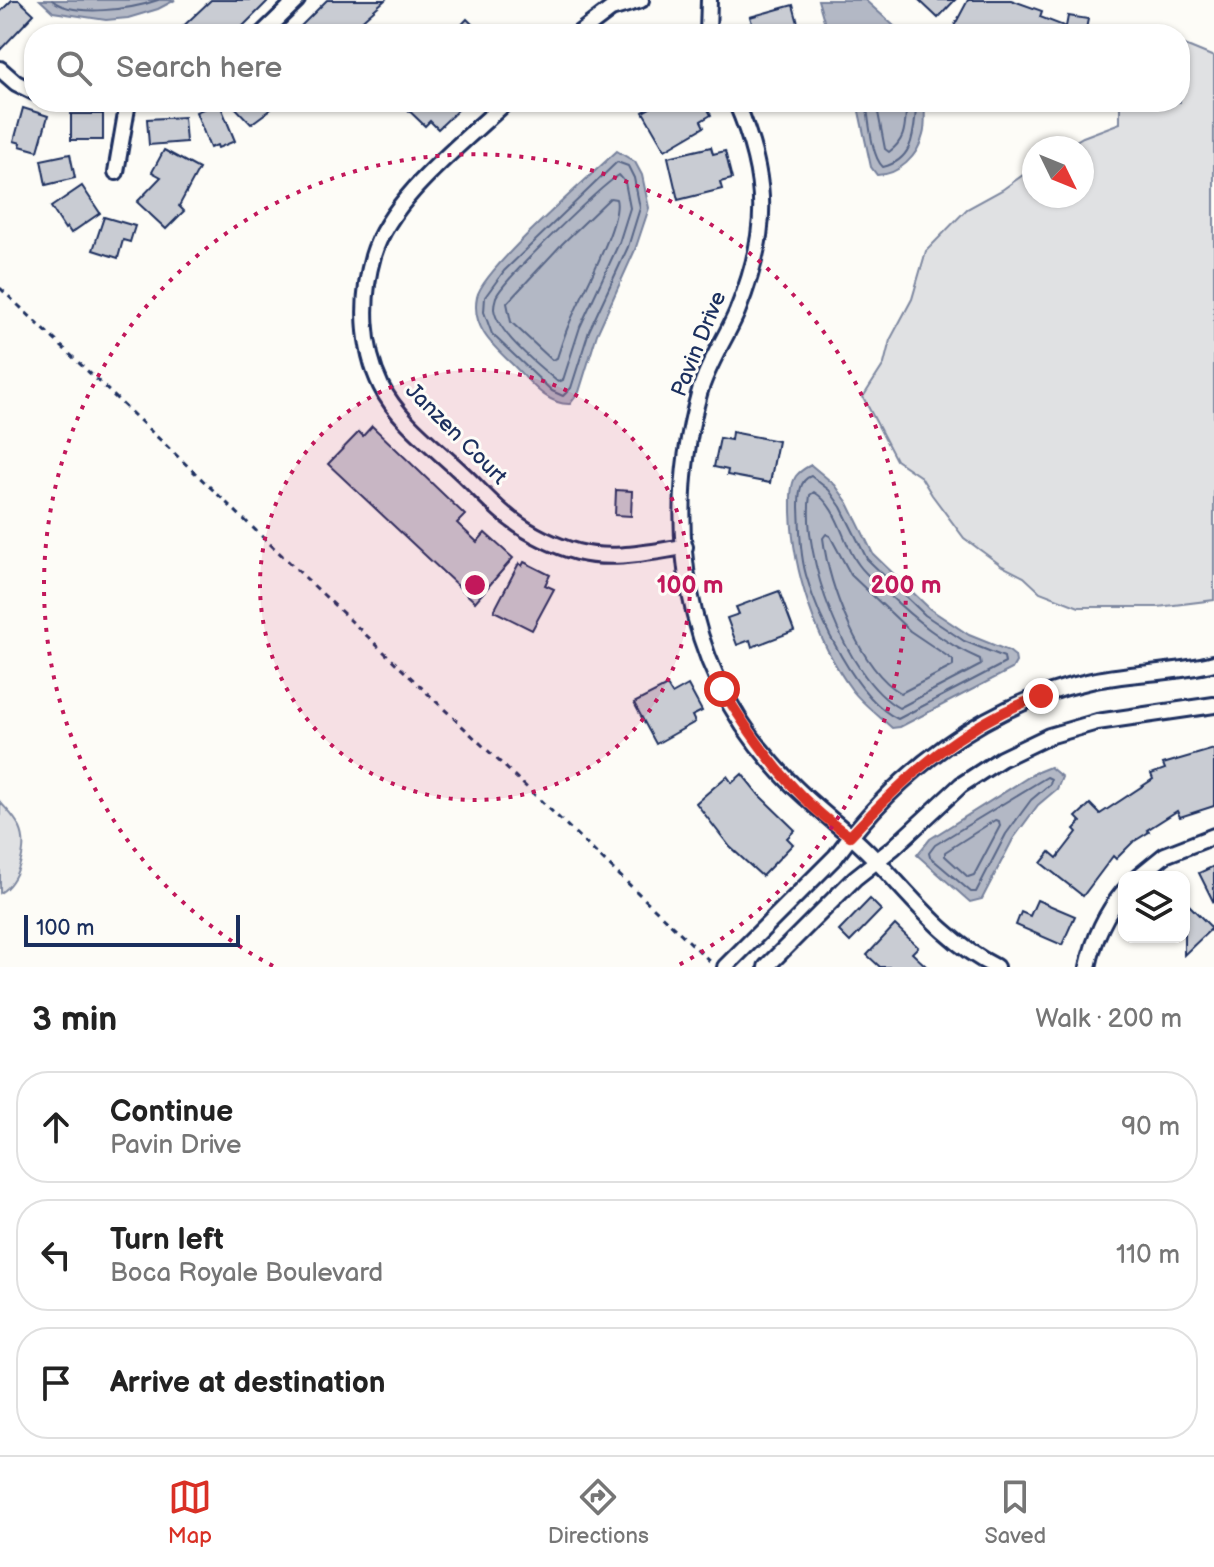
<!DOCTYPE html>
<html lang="en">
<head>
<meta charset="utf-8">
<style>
	body { margin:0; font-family:"Balsamiq Sans",sans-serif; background:#f2f2f2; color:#222 }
	.controls { position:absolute; right:24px; bottom:24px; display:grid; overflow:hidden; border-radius:16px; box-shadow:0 2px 6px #0004 }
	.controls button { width:72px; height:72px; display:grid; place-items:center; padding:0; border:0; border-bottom:2px solid #e0e0e0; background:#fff; color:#222; font:40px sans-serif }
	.compass { position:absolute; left:1022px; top:136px; width:72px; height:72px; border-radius:50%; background:#fff; box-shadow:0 2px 6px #0004; rotate:133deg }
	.scale { position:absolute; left:24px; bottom:20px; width:216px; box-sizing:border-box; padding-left:8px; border:4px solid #1b2f5e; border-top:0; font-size:22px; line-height:28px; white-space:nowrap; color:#1b2f5e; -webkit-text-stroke:6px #fdfcf7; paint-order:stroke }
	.stop { position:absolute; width:24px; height:24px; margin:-18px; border:6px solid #d93025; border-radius:50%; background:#fff }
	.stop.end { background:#d93025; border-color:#fff; box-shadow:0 2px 8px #0008 }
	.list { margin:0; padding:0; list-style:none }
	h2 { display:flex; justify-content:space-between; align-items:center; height:104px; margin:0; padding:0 32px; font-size:34px }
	h2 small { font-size:26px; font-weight:400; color:#767676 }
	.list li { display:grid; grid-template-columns:52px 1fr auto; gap:24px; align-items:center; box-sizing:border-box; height:112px; margin:0 16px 16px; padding:0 16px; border:2px solid #e0e0e0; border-radius:32px }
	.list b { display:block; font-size:30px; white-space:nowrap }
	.list p { margin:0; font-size:26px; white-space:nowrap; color:#767676 }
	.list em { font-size:26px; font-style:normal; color:#767676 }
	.icon { flex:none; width:44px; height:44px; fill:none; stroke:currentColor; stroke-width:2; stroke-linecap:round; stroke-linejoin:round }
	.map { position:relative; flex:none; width:1214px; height:967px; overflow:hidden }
	.search { position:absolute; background:#fff; box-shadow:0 2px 6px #0004; left:24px; right:24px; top:24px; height:88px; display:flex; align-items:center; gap:20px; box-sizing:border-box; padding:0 28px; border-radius:32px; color:#767676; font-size:30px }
	.sheet { height:488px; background:#fff }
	nav { display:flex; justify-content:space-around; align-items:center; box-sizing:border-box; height:112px; border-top:2px solid #e0e0e0; background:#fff; font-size:22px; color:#767676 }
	nav a { display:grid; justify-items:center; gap:4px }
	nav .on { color:#d93025 }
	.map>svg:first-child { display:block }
	.green { fill:#e0e1e3; stroke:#7e88a0; stroke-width:2 }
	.water { fill:#b3b8c5; stroke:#76819c; stroke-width:2 }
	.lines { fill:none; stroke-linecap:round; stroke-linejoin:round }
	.shore { stroke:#586687; stroke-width:2 }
	.building { fill:#c9ccd3; stroke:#1b2f5e; stroke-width:2 }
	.street-casing { stroke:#1b2f5e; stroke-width:20 }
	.path { stroke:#1b2f5e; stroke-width:3; stroke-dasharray:6 6; stroke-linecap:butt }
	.street { stroke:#fdfcf7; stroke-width:14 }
	.route { stroke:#d93025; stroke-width:10 }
	.ring { fill:none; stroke:#c2185b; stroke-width:4; stroke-dasharray:4 8 }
	.labels { text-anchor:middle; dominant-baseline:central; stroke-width:6; stroke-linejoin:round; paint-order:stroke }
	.street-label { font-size:22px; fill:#1b2f5e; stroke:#fdfcf7 }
	.centre { fill:#c2185b; stroke:#fdfcf7; stroke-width:4 }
	.ring-label { font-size:24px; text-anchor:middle; font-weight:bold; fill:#c2185b; stroke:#fdfcf7; stroke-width:6; stroke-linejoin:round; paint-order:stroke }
</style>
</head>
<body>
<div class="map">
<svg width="1214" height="967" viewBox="0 0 1214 967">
	<rect width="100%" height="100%" fill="#fdfcf7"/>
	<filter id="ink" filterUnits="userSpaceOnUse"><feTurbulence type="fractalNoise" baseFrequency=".0125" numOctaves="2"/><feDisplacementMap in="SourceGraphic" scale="16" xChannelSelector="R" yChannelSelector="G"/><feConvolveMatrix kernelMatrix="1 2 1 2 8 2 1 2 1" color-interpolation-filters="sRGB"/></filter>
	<g filter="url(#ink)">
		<g class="green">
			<polygon points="1180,43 1214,57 1214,600 1158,607 1079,607 1040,592 1024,577 1002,566 964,538 932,495 921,477 896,460 863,397 884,364 890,340 912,299 926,251 967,209 1002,190 1034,167 1034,196 1082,196 1082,148 1064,148 1083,137 1120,123 1120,102 1180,102"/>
			<path d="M0,802c7,8 16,16 20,26 9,19 -2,54 -20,65z"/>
		</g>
		<g class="water">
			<polygon points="40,0 175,0 158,9 128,18 106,20 53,12"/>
			<polygon points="818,0 865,0 903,34 828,34"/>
			<path d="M857,102h68c-1,11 1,23 -2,33 -5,21 -24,40 -46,40l-6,-8z"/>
			<path d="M617,151l18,11 7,13 7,33 -14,42 -38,84 -18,58 -9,12c-24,1 -42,-25 -58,-40 -20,-19 -41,-38 -35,-67 5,-27 114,-122 140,-146z"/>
			<path d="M811,465l24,20 13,18 25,51 57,55 39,26 40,16 6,5 1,6 -4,7 -112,58 -8,1c-13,-12 -29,-24 -40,-38 -36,-49 -59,-118 -61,-178 0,-11 -1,-27 5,-36 4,-5 9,-8 15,-11z"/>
			<polygon points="1050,767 1062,777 1057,789 1038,805 1013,839 982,899 970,902 917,855 930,839 1035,773"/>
		</g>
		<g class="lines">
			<g class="shore">
				<path d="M52,0c21,18 81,9 106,0"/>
				<path d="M866,102c3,16 5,55 17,65 34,-8 30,-39 34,-65"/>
				<path d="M876,102l9,47 4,3c19,-14 15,-28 18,-50"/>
				<polygon points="617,162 628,166 634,178 640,208 628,247 589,331 571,388 563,396 552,391 492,334 484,312 485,297 504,271"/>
				<path d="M619,175l6,7 5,26 -11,35 -39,84 -17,53 -5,2c-18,-15 -61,-49 -64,-73 0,-2 1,-9 2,-12 9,-19 104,-110 123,-122z"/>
				<path d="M610,198l6,1c7,22 -36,98 -46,123 -5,11 -9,24 -13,36l-5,2 -41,-38 -4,-19 55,-59z"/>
				<path d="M811,476l18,14 12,17 26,52 58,56 39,26 40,16 1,6 -107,56c-41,-19 -80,-101 -92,-144 -6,-21 -6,-46 -7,-68 0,-11 0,-27 12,-31z"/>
				<path d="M814,492c25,15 28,51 45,73 7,10 18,18 26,26 29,28 58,52 95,68l1,6 -82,43c-54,-30 -98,-153 -89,-213z"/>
				<path d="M826,534l4,2 21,39 59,56 43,29v6l-52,27c-42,-24 -72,-108 -78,-155z"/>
				<polygon points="1047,777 1051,779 1050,784 1031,800 1006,834 976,892 971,892 930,857 929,853 935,845"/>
				<polygon points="995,820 999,821 1000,826 974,875 968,877 945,856 945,852"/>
			</g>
		</g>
		<g class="building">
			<polygon points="12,0 19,0 34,14 0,50 0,12"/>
			<polygon points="211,0 269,0 235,34 175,34"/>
			<polygon points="327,0 385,0 347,34 293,34"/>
			<polygon points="919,0 955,0 938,18"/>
			<polygon points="968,0 1011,0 1042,11 1040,17 1066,27 1068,16 1088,19 1085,34 959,34 952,30"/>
			<polygon points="793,5 801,34 726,34 726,30 752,23 750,17"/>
			<polygon points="467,19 482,34 453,34"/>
			<polygon points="219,102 235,141 218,148 217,145 210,148 196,112"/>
			<polygon points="230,102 265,102 271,109 251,124"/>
			<polygon points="400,102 452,102 459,109 438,129 430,121 425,126"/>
			<polygon points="661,102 704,102 711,115 701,121 704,127 665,150 643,112"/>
			<polygon points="23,108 48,116 38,151 20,146 21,143 14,141"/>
			<rect x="71" y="114" width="32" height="26"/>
			<polygon points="184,117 186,142 149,145 147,119"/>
			<polygon points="711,147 713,154 725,151 732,179 720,182 722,189 678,200 668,157"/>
			<polygon points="164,150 199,169 179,206 184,211 166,229 137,202 161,177 152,172"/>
			<polygon points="70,154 75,178 46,185 41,160"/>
			<polygon points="82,186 100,213 71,233 67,227 65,229 51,207"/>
			<polygon points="104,217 135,226 130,242 123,240 118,258 93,250"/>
			<polygon points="372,426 465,515 457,523 477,542 485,533 513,558 475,602 328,464 359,432 363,436"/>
			<polygon points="732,432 778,441 770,483 727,475 728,470 714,467 720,438 731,440"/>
			<polygon points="616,490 632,491 631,516 615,515"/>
			<polygon points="524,562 550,575 545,585 554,589 532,630 494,611 519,563 522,566"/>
			<polygon points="779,591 794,631 752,647 750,640 737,645 727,618 739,614 736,607"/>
			<polygon points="688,685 702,711 692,716 695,722 656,744 634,703 667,686 672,694"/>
			<polygon points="1214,749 1214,806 1180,817 1177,811 1147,830 1149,832 1133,842 1116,859 1113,856 1083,896 1041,863 1050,852 1057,858 1077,832 1074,829 1081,822 1076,817 1090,804 1100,814 1153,779 1151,774 1165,769 1163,764"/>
			<polygon points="742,774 759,795 795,830 787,838 793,844 762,876 730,847 696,803 727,776 732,783"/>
			<polygon points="1214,866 1214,903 1199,873"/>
			<polygon points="870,899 881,910 850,942 839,931"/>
			<polygon points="1037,900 1075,916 1062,945 1016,925 1021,912 1030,916"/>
			<polygon points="1184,900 1212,928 1184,955"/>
			<polygon points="895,925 918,947 912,953 927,967 880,967 867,955"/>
		</g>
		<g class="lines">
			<defs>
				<g id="street">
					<polyline points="262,34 297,0"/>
					<polyline points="578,34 611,9 641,0"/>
					<polyline points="708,34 709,0"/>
					<polyline points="0,69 16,83 34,92"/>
					<path d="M506,102c-43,41 -116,96 -133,154 -12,42 -11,91 8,130 17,35 55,62 82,88 16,15 31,33 49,46 18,14 43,26 65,32 35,9 73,0 108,-5"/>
					<path d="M736,102c34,78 33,131 1,210 -12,28 -30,53 -38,82 -35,128 -16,269 74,370 24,28 52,50 80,74 48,42 83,100 143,129"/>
					<polyline points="116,172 128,102"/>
					<polyline points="1138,877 1165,855 1214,836"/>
					<path d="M725,967l111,-111c61,-84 148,-151 251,-174 42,-10 86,-8 127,-19"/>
					<polyline points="766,967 855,878 893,848 961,785 1001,759 1049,736 1097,722 1214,705"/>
					<path d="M1088,967c6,-29 17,-53 36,-76"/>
				</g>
			</defs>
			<use href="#street" class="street-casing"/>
			<polyline class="path" points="0,288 713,964"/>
			<use href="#street" class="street"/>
		</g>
	</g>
	<g class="lines" filter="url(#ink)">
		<path class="route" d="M722,689c34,55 73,111 128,147 56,-60 113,-112 191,-140"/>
	</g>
	<circle cx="475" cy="585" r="215" fill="#c2185b" fill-opacity=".12"/>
	<g class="ring">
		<circle cx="475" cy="585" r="215"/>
		<path d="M273 966A431 431 0 1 1 677 966"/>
	</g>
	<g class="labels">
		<g class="street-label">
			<text transform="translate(699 344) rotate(-68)">Pavin Drive</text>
			<text transform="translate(456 434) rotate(45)">Janzen Court</text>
		</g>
	</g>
	<circle cx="475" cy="585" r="12" class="centre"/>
	<g class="ring-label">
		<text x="690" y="593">100 m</text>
		<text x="906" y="593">200 m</text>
	</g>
</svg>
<div class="controls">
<button><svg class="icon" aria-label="layers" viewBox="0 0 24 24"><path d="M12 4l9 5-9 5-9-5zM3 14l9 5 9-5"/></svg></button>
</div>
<svg class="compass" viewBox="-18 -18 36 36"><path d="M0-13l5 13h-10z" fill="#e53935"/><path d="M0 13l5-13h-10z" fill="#767676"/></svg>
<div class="scale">100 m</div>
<div class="stop" style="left:722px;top:689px"></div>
<div class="stop end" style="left:1041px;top:696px"></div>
<div class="search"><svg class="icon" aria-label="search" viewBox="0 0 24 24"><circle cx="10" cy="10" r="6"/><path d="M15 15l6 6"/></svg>Search here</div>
</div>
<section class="sheet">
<h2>3 min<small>Walk · 200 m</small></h2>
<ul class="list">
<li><svg class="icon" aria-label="ahead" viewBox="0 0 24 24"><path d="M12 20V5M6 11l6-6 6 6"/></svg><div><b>Continue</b><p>Pavin Drive</p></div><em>90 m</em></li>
<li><svg class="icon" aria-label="left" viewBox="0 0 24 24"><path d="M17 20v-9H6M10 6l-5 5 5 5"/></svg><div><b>Turn left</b><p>Boca Royale Boulevard</p></div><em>110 m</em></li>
<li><svg class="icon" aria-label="arrive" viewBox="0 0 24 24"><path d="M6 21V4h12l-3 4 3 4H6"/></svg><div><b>Arrive at destination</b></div></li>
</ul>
</section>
<nav>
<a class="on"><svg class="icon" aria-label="map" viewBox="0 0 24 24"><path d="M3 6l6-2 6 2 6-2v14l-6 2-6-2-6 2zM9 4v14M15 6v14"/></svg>Map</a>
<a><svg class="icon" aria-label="directions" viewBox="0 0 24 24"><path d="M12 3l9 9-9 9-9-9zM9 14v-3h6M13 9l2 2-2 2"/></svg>Directions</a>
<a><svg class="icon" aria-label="saved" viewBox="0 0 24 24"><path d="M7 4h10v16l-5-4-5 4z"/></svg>Saved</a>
</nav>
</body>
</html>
